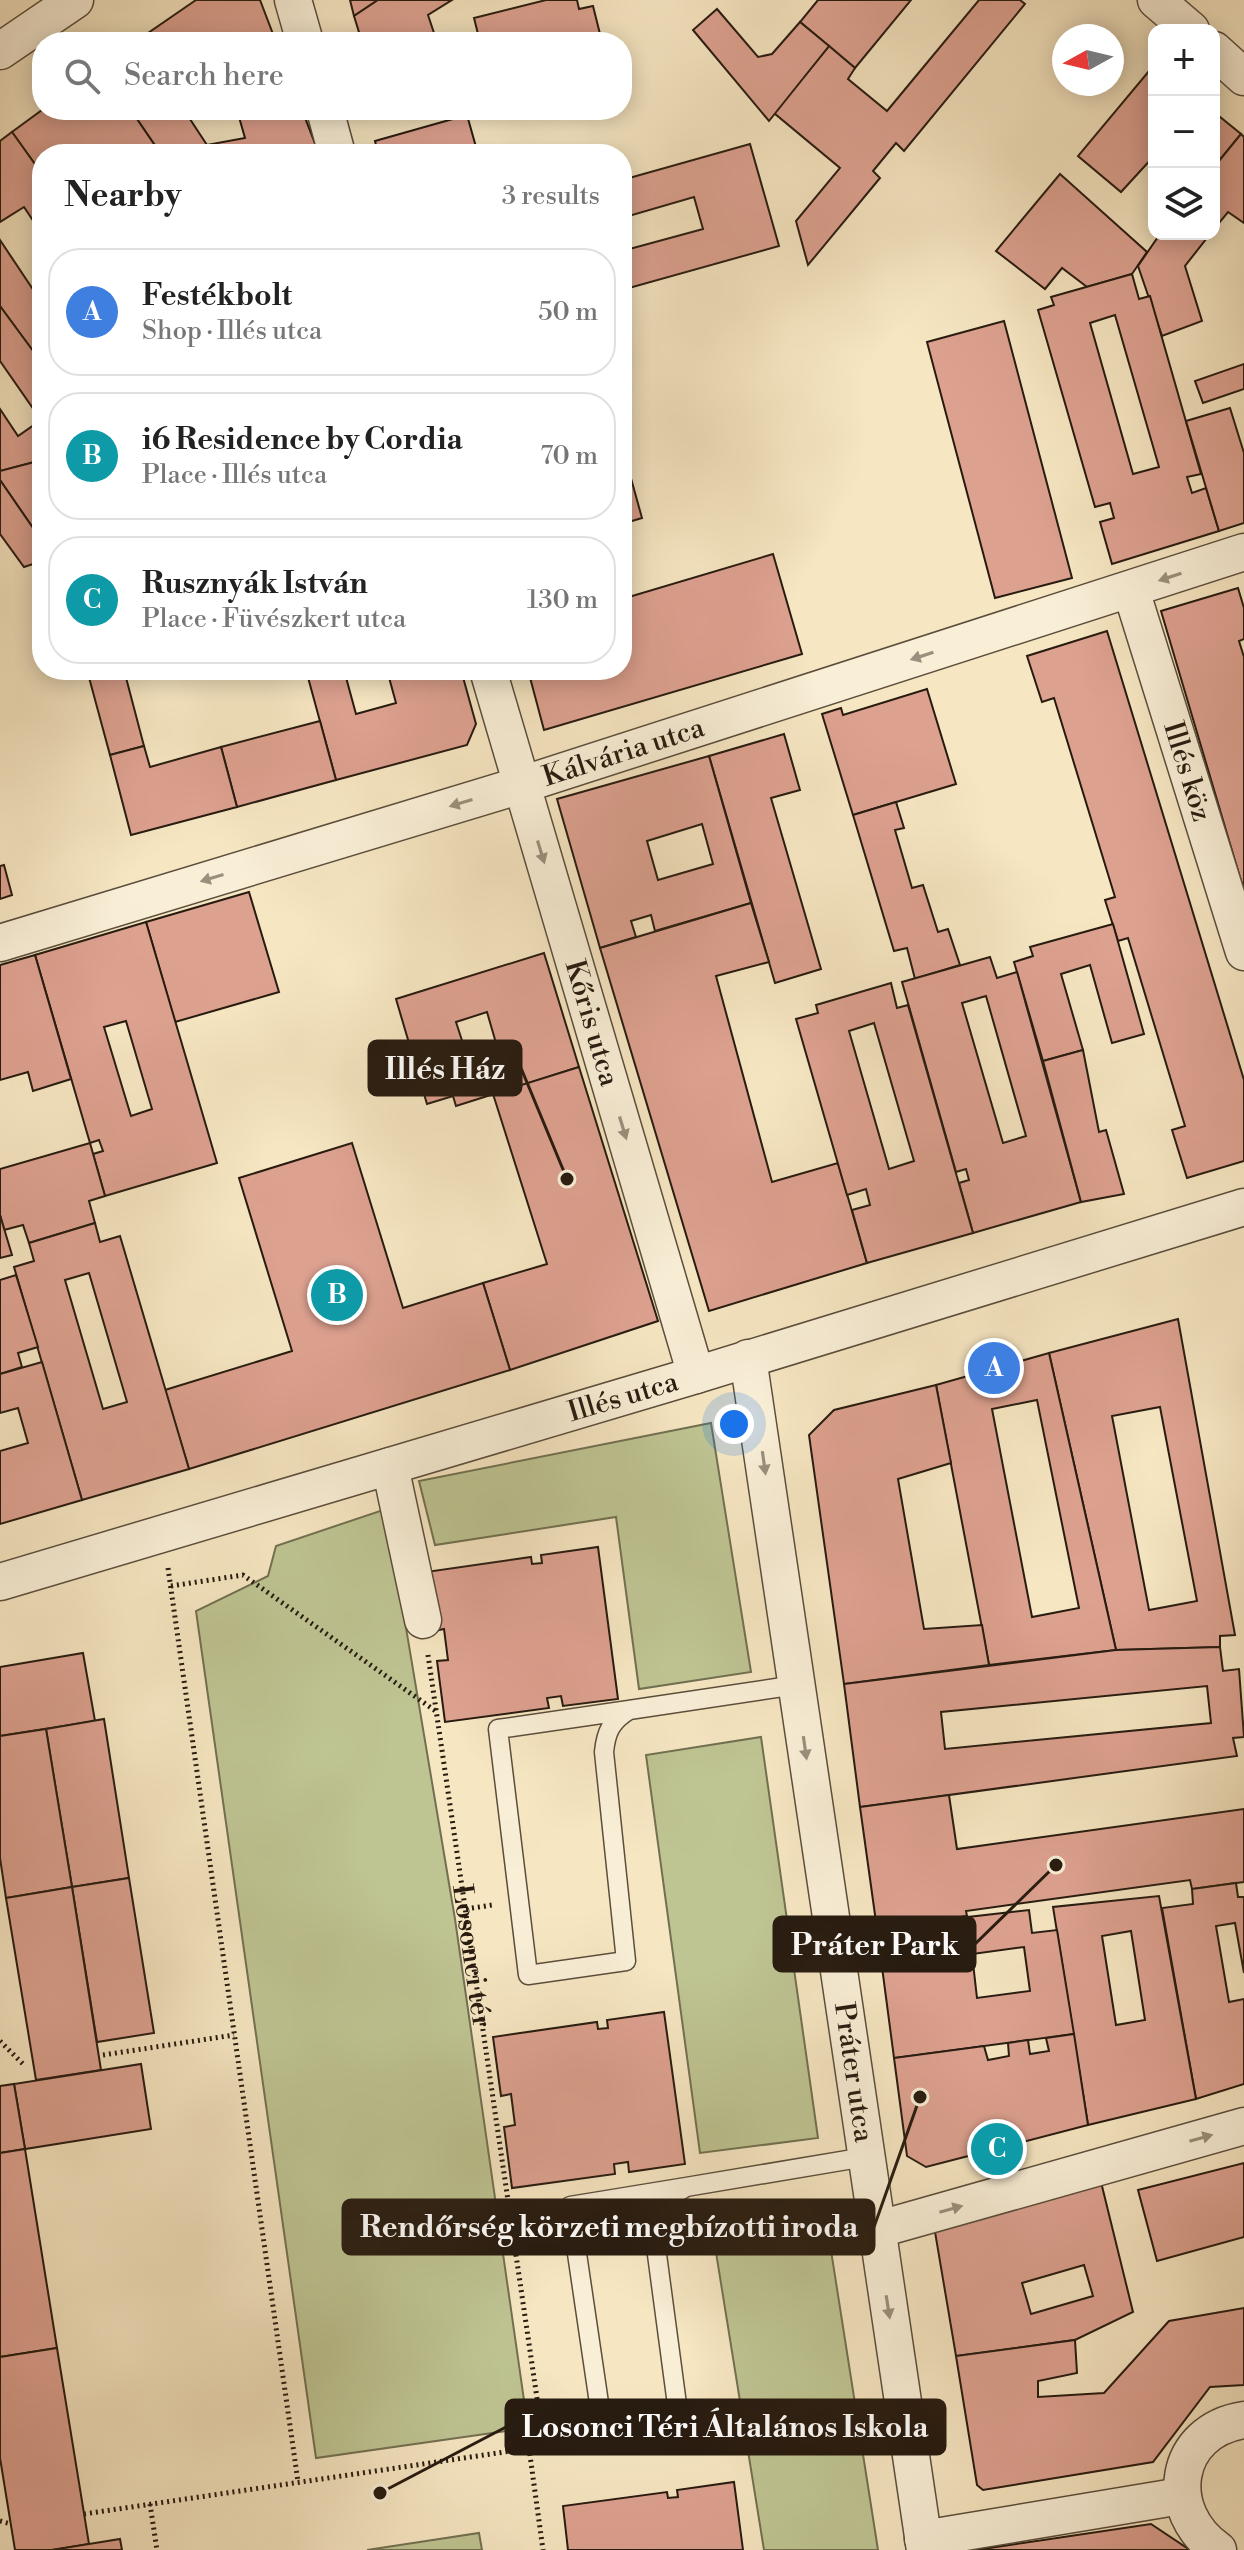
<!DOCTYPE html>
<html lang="en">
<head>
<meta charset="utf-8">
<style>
	body { margin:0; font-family:"Libre Bodoni",serif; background:#f6f6f6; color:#222 }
	.controls { position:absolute; right:24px; top:24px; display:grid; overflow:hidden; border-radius:16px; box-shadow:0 4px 20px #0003 }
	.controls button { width:72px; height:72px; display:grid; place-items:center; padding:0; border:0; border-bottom:2px solid #e0e0e0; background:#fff; color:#222; font:40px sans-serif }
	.compass { position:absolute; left:1052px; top:24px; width:72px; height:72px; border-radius:50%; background:#fff; box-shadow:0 4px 20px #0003; rotate:262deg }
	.you { position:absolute; left:734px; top:1424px; width:28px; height:28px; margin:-20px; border:6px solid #fff; border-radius:50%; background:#1a73e8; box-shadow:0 0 0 12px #1a73e833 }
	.badge { display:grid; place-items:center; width:52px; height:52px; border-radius:50%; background:#1a73e8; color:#fff; font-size:26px; font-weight:700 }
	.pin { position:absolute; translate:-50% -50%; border:4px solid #fff; box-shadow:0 2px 8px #0006 }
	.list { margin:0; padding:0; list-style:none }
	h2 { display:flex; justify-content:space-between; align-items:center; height:104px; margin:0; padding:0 32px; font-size:34px }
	h2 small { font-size:26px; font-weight:400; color:#767676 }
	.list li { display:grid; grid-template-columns:52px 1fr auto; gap:24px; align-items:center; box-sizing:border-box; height:128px; margin:0 16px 16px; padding:0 16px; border:2px solid #e0e0e0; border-radius:32px }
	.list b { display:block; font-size:30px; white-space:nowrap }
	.list p { margin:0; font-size:26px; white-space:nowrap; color:#767676 }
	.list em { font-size:26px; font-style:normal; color:#767676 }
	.icon { flex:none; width:44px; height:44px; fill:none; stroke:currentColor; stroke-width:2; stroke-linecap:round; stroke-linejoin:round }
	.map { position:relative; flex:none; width:1244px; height:2550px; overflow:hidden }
	.search { position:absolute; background:#fff; box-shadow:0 4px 20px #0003; left:32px; top:32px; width:600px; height:88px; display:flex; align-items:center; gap:20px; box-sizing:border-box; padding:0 28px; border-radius:32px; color:#767676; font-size:30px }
	.panel { position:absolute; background:#fff; box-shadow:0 4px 20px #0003; left:32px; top:144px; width:600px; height:536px; border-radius:32px }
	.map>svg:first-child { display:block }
	.green { fill:#bec492; stroke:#727051; stroke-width:2 }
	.building { fill:#dda190; stroke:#271b10; stroke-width:2; fill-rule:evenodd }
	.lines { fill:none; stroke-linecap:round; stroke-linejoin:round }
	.lane-casing { stroke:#5b4e3c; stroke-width:21 }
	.street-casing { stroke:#5b4e3c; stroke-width:39 }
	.path { stroke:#271b10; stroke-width:5; stroke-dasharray:2 4; stroke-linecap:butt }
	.lane { stroke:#f9efd7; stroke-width:18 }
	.street { stroke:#f9efd7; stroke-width:36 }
	.oneway { fill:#9a907d }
	.labels { text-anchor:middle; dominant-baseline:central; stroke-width:6; stroke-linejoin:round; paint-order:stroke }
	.street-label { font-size:28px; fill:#271b10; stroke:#f9efd7 }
	.leader { fill:none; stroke:#271b10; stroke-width:3 }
	.callout-dot { fill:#271b10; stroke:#f9efd7; stroke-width:3 }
	.callout { fill:#271b10; stroke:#271b10; stroke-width:3 }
	.callout-label { font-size:30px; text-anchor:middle; font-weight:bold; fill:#fff }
</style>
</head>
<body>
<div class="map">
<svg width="1244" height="2550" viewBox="0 0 1244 2550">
	<rect width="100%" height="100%" fill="#f6e6c2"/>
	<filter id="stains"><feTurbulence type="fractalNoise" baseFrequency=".0025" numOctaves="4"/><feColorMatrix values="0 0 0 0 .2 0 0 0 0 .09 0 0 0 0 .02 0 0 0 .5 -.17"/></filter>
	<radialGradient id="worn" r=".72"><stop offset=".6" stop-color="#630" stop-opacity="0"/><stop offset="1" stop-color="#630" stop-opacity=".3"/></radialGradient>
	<g class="green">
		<polygon points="711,1423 751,1672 639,1689 616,1517 435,1545 419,1481"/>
		<polygon points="386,1509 455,1919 528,2428 316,2458 196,1611 268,1576 276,1546"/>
		<polygon points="761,1737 818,2138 700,2153 646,1755"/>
		<polygon points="827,2225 878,2550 764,2550 714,2240"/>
		<polygon points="479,2533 482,2550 367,2550"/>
	</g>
	<g class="building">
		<polygon points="196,0 260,0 276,42 135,42"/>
		<polygon points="350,0 378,0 354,16"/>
		<polygon points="378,0 452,0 428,15 437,42 362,42 354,16"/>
		<polygon points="546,0 577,0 579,9 593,6 602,42 480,42 474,18"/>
		<polygon points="818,0 911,0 855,68 800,22"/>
		<polygon points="979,0 1020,0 1025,4 904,151 896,143 873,171 880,178 808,265 796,221 840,168 774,113 829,46 855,68 848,79 887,111"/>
		<polygon points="717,9 758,57 772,54 800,22 829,46 769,121 693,30"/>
		<polygon points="1154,65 1154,156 1121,192 1078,156"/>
		<polygon points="42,110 131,110 161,154 122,154 118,149 110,154 42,154 42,174 12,132"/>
		<polygon points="131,110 184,110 207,145 245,138 237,110 302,110 319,154 161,154"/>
		<polygon points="1214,112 1241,134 1214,167"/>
		<polygon points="467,115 478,154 378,154 375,141"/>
		<polygon points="12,132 42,174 42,234 24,207 0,222 0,141"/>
		<polygon points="1241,134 1244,137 1244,223 1228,212 1214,229 1214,167"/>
		<polygon points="750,144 779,246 622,290 622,251 703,229 694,197 622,218 622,180"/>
		<polygon points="1060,174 1147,252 1132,274 1087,287 1062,268 1045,289 996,251"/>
		<polygon points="1160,234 1210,234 1185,266 1202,321 1162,336 1138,266"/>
		<polygon points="0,240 42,303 42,357 38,358 0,306"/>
		<path d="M1132,274l7,25 11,-3 51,178 -14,3 5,16 14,-5 13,43 -107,33 -12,-42 14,-4 -4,-15 -15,4 -57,-197 16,-5 -3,-8zM1115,315l44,152 -26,7 -43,-151z"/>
		<polygon points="0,306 42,363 42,460 0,471 0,409 18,436 41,420 0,361"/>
		<polygon points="1004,321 1072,578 995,598 927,342"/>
		<polygon points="1244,364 1244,389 1203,403 1195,381"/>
		<polygon points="1230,408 1244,453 1244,523 1219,531 1186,421"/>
		<polygon points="622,446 642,518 622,524"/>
		<polygon points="42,460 42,541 0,480 0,471"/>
		<polygon points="0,480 42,541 42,561 24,567 0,534"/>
		<polygon points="773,554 802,654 544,730 528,670 622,670 622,599"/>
		<polygon points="1238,588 1244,608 1244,639 1239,641 1244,657 1244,891 1161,611"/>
		<polygon points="1107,631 1244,1080 1244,1161 1187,1178 1172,1130 1185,1126 1128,938 1118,941 1105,900 1115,897 1054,698 1042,702 1027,656"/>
		<polygon points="87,670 124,670 144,746 110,755"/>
		<polygon points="306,670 344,670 356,714 396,703 387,670 461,670 476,724 467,745 336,780"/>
		<polygon points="927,689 956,784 853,815 822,714 841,708 843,715"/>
		<polygon points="320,721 336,780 237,807 221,747"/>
		<polygon points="784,734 800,790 771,798 821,969 775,983 709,756"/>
		<polygon points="144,746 150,767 221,747 237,807 131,835 110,755"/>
		<path d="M709,756l42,147 -96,28 -4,-16 -20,6 5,16 -36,11 -43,-149zM702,824l11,40 -55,16 -11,-39z"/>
		<polygon points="896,802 904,828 895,830 912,888 923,885 938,932 948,929 960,965 915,979 907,948 894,951 853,815"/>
		<polygon points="4,865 12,895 0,899 0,866"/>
		<polygon points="249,892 279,992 175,1022 146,922"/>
		<polygon points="751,903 769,962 716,976 772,1182 838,1163 867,1263 709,1311 600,948"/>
		<path d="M146,922l71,241 -112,33 -12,-42 10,-3 -4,-11 -9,3 -55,-188zM126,1021l26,88 -21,7 -27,-89z"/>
		<polygon points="1113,924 1144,1034 1112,1043 1090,965 1061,974 1083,1050 1043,1061 1014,962 1033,956 1030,947"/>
		<path d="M544,953l35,114 -123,39 -3,-10 -26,8 -31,-105zM487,1012l11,38 -30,9 -12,-37z"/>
		<polygon points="35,955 71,1079 33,1091 28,1072 0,1080 0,965"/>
		<path d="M990,957l7,21 20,-6 64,230 -108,31 -14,-50 10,-3 -3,-11 -10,3 -54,-190zM986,996l40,140 -23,7 -41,-140z"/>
		<path d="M891,983l6,25 11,-3 65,228 -106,30 -15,-53 18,-5 -4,-16 -19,6 -51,-176 22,-6 -2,-8zM874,1023l40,138 -25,8 -40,-138z"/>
		<polygon points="1083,1050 1099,1132 1106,1130 1124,1194 1081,1202 1043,1061"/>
		<polygon points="579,1067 658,1321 510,1370 483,1283 547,1264 493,1094"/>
		<polygon points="90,1143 105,1196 89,1201 95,1223 29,1243 23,1225 4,1230 0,1215 0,1169"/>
		<polygon points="352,1143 403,1308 483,1283 510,1370 189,1469 165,1390 292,1351 239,1178"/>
		<polygon points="0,1215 12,1255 0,1258"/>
		<path d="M95,1223l5,19 20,-6 69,233 -107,31 -68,-233 20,-6 -5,-18zM89,1273l38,129 -24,7 -38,-129z"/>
		<polygon points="16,1275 38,1347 18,1353 22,1367 0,1374 0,1280"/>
		<path d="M1178,1319l57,316 -15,1v11l-104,3 -67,-297zM1160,1407l37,194 -48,9 -37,-194z"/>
		<path d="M1049,1353l67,297 -127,15 -53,-280zM1037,1400l42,208 -47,9 -40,-208z"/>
		<polygon points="42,1362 82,1500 0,1524 0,1451 28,1443 18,1408 0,1413 0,1374"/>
		<polygon points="936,1385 951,1463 898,1479 924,1629 982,1625 989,1665 844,1684 809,1435 834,1410"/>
		<polygon points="598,1547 618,1699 563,1706 561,1696 547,1698 549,1708 445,1722 437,1661 448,1660 444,1629 434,1631 426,1572 531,1557 532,1564 542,1563 541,1555"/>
		<path d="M1220,1647l3,24 16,-2 5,68 -11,1 4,18 -377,51 -16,-123 272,-34zM1207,1686l4,37 -266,26 -4,-37z"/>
		<polygon points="83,1653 95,1721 0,1736 0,1667"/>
		<polygon points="104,1719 129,1878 72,1887 46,1729"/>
		<polygon points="46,1729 72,1887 6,1898 0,1858 0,1736"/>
		<polygon points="949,1795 957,1849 1244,1809 1244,1882 1192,1889 1190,1880 966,1911 967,1916 877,1929 860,1807"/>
		<polygon points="129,1878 154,2033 97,2042 72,1887"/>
		<polygon points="1236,1883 1238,1897 1244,1897 1244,1973 1235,1923 1216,1926 1229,2002 1244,1999 1244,2084 1196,2099 1162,1908 1193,1904 1192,1889"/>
		<polygon points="72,1887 101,2070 36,2080 6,1898"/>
		<path d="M1159,1896l37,203 -108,26 -35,-218zM1131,1931l14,89 -29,5 -14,-89z"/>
		<path d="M1029,1910l3,23 25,-3 17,104 -180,24 -17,-129 57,-8 2,14 8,-1 -2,-14zM1024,1947l6,44 -53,7 -5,-44z"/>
		<polygon points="664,2012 685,2164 629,2172 628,2162 614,2164 615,2174 512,2188 504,2127 515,2125 511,2094 501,2096 493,2037 597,2022 598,2029 608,2028 607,2020"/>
		<polygon points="1074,2034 1088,2125 926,2167 907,2156 894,2058 984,2046 988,2060 1009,2056 1008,2043 1028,2040 1030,2054 1049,2051 1046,2038"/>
		<polygon points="141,2064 151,2129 25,2149 14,2084"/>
		<polygon points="14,2084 25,2149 0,2153 0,2086"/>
		<polygon points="25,2149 57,2348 0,2357 0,2153"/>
		<polygon points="1244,2163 1244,2237 1157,2261 1138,2190"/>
		<path d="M1101,2182l32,130 -58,28 -119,16 -22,-130zM1084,2265l9,31 -62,18 -9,-31z"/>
		<polygon points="1244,2308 1244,2385 1210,2387 1153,2462 983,2490 977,2485 956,2356 1075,2340 1077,2373 1038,2381 1038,2397 1104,2393 1169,2321"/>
		<polygon points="57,2348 89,2544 52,2550 15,2550 0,2458 0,2357"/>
		<polygon points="734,2482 743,2550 568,2550 563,2506 667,2492 668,2498 678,2497 677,2490"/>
		<polygon points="1151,2524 1190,2550 976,2550"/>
		<polygon points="120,2539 122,2550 52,2550 89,2544"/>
	</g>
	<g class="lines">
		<defs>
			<g id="lane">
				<path d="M629,1710l-131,19 30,246 98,-14 -22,-209c2,-20 7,-31 25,-42l167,-25"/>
				<polyline points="686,2187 570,2206 604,2437 680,2427 652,2217 665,2200 686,2187 865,2157"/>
			</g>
			<g id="street">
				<polyline points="293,0 305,42"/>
				<polyline points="1156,0 1191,30"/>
				<polyline points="1214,50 1244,77"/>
				<polyline points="0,51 75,0"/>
				<polyline points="325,110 337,154"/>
				<path id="s2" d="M1131,590l113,362"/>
				<path id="s3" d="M488,670l208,705"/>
				<path id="s4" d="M0,943l521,-158 723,-233"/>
				<path id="s5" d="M748,1358l177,1192"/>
				<polyline points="390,1466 423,1620"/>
				<path id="s6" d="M0,1582l696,-207 548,-168"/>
				<polyline points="876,2230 1244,2126"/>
				<polyline points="923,2539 1181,2496"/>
				<path d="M1218,2550c-56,-39 -45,-119 26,-130"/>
			</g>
		</defs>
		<use href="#lane" class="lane-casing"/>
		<use href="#street" class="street-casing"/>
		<g class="path">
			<polyline points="168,1568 298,2482"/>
			<polyline points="171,1586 243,1575 437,1712"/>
			<path id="s1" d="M428,1655l116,791"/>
			<polyline points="466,1909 492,1905"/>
			<polyline points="0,2041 25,2066"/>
			<polyline points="103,2055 234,2035"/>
			<polyline points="529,2448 543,2550"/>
			<polyline points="150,2504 157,2550"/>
			<polyline points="84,2514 579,2441"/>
			<polyline points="0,2521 11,2524"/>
		</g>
		<use href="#lane" class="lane"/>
		<use href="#street" class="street"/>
	</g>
	<defs><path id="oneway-solid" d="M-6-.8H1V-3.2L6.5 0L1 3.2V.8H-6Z" transform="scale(2)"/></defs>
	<g class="oneway">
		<use href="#oneway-solid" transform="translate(1170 577) rotate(162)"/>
		<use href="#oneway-solid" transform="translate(922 656) rotate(162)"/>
		<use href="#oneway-solid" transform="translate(461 803) rotate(163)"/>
		<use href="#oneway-solid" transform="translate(541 852) rotate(73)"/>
		<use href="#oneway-solid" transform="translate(212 878) rotate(163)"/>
		<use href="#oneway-solid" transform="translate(623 1128) rotate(73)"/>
		<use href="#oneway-solid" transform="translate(764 1463) rotate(82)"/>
		<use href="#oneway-solid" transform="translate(805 1748) rotate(82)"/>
		<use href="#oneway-solid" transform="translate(1201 2138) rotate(-16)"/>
		<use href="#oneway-solid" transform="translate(951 2209) rotate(-16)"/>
		<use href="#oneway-solid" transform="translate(888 2307) rotate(81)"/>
	</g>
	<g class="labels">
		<g class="street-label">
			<text stroke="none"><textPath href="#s4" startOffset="652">Kálvária utca</textPath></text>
			<text stroke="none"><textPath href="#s2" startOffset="190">Illés köz</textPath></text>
			<text stroke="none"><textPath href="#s3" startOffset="368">Kőris utca</textPath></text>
			<text stroke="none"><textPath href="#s6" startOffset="650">Illés utca</textPath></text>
			<text stroke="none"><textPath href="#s1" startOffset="304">Losonci tér</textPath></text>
			<text stroke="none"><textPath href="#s5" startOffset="722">Práter utca</textPath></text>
		</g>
	</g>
	<path class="leader" d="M567 1179L521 1068M1056 1865L975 1944M920 2097L874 2227M380 2493L506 2427"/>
	<g class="callout-dot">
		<circle cx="567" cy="1179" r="8"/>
		<circle cx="1056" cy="1865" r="8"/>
		<circle cx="920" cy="2097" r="8"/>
		<circle cx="380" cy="2493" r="8"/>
	</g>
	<g class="callout">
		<rect x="369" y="1041" width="152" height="54" rx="8"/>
		<rect x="774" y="1917" width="201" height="54" rx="8"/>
		<rect x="343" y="2200" width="531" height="54" rx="8"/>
		<rect x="506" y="2400" width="439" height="54" rx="8"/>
	</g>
	<g class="callout-label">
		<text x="445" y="1079">Illés Ház</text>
		<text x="875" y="1955">Práter Park</text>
		<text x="609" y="2237">Rendőrség körzeti megbízotti iroda</text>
		<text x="725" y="2437">Losonci Téri Általános Iskola</text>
	</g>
	<rect width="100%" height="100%" filter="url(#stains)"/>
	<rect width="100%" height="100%" fill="url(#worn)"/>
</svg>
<div class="controls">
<button>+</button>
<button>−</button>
<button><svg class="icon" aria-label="layers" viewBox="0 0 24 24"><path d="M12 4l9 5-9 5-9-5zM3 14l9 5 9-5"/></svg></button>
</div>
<svg class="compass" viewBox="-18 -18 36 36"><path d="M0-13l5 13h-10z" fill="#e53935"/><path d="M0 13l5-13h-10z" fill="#767676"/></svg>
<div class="you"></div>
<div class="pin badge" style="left:994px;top:1368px;background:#3f7fe0">A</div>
<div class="pin badge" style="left:337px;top:1295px;background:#0f9aa8">B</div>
<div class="pin badge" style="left:997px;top:2149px;background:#0f9aa8">C</div>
<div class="search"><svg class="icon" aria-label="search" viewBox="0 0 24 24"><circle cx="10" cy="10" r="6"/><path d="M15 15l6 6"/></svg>Search here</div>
<section class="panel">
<h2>Nearby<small>3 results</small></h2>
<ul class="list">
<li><span class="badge" style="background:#3f7fe0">A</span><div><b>Festékbolt</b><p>Shop · Illés utca</p></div><em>50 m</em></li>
<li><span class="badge" style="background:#0f9aa8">B</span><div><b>i6 Residence by Cordia</b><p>Place · Illés utca</p></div><em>70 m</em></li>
<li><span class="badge" style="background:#0f9aa8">C</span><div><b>Rusznyák István</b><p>Place · Füvészkert utca</p></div><em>130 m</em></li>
</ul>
</section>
</div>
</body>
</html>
